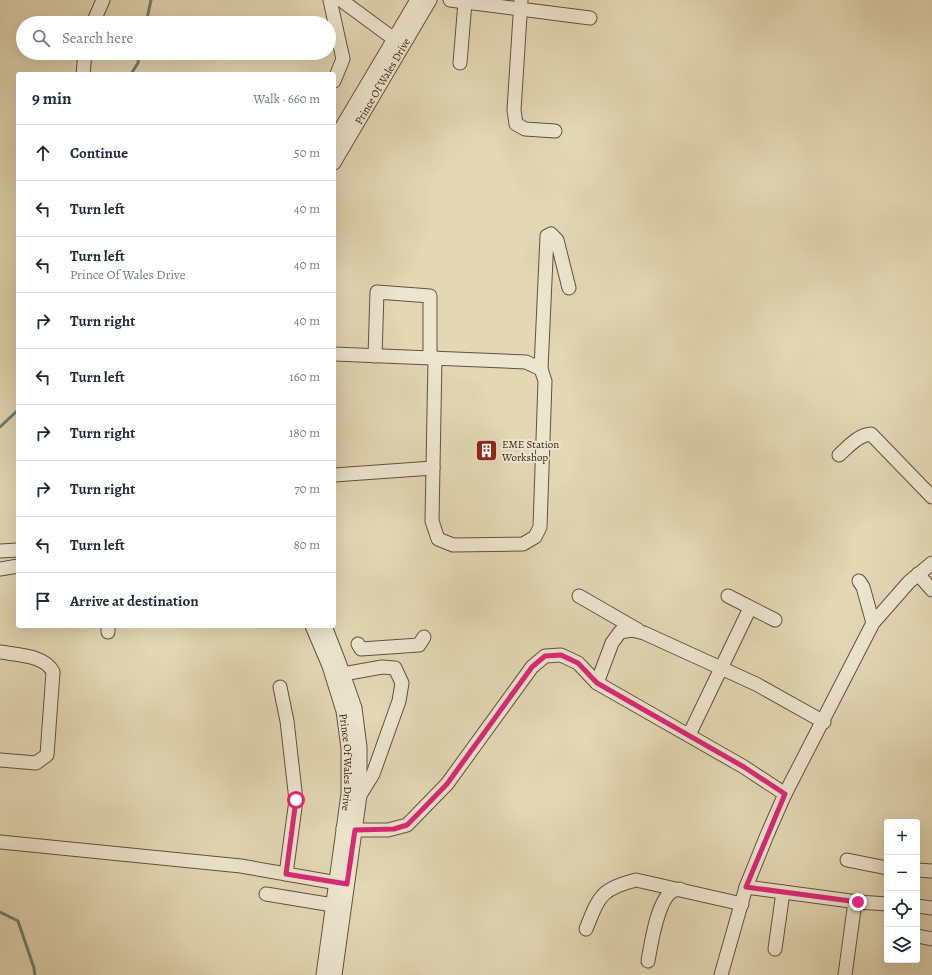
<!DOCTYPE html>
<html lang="en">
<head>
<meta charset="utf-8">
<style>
	body { margin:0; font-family:Alegreya,serif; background:#f6f6f7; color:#1f2937 }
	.controls { position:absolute; right:12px; bottom:12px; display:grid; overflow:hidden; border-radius:4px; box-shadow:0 4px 16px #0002 }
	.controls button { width:36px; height:36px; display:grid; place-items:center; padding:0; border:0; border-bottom:1px solid #e0e1e3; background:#fff; color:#1f2937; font:20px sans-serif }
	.stop { position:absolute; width:12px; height:12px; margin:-9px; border:3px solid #db2777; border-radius:50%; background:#fff }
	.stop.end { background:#db2777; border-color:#fff; box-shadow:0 1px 4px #0008 }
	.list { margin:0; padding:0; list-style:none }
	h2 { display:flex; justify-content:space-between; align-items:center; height:52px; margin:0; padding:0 16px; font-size:17px }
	h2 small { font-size:13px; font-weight:400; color:#747a83 }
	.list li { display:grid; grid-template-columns:26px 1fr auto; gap:12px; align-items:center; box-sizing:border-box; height:56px; padding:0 16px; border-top:1px solid #e0e1e3 }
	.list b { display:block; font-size:15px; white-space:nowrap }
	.list p { margin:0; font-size:13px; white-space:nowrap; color:#747a83 }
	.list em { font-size:13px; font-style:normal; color:#747a83 }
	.icon { flex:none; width:22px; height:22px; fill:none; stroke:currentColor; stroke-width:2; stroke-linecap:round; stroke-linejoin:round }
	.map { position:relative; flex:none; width:932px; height:975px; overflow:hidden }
	.search { position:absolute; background:#fff; box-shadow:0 4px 16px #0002; left:16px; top:16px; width:320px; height:44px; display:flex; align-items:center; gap:10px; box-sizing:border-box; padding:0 14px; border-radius:22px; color:#747a83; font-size:15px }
	.panel { position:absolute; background:#fff; box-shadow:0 4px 16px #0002; left:16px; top:72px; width:320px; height:556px; border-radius:4px }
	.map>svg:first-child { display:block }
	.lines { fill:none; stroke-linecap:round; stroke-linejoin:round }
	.stream { stroke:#6f7e6f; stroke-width:3 }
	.minor-casing { stroke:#62513e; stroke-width:15 }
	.minor { stroke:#ede5ce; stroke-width:13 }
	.route { stroke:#db2777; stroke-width:5 }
	.labels { text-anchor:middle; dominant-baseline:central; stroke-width:4; stroke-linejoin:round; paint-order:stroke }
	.street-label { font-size:11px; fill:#372417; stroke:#ede5ce }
	.poi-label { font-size:11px; fill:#372417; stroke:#ede5ce; text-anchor:start }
</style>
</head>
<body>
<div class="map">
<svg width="932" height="975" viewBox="0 0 932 975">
	<rect width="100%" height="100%" fill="#e3d7b4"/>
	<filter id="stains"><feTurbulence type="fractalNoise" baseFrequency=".005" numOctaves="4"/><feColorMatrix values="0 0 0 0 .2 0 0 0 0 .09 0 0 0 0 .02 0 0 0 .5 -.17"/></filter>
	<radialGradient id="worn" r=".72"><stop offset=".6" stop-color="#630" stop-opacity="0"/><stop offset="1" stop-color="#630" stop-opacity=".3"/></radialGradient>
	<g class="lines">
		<g class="stream">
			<polyline points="146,23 151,0"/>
			<polyline points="131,74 138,63 140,53"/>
			<polyline points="0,427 18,410"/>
			<polyline points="0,912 18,921 34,968 35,975"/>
		</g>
		<defs>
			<g id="minor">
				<polyline points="330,0 343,59 334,81"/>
				<polyline points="341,0 394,39"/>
				<polyline points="450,0 590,18"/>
				<polyline points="521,0 514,110 516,124 525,129 555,131"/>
				<polyline points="93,23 103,0"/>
				<polyline points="460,63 465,2"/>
				<polyline points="83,74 85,53"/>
				<polyline points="334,140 417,0"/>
				<path id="s1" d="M334,163l96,-163"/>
				<polyline points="334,354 526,362 541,369"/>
				<polyline points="375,356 377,292 430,296 430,358"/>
				<polyline points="435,358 432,521 438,539 453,545 523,544 535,537 540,527 545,381 541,369 547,236 551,234 557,240 569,288"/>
				<path d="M839,455c9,-8 19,-20 32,-21l61,63"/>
				<polyline points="334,475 433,468"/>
				<polyline points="0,551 18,550"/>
				<polyline points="0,569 18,566"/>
				<polyline points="918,574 932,590"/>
				<polyline points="859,581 863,587 873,623"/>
				<polyline points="579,596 638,630"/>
				<polyline points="728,596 775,620"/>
				<polyline points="108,626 108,632"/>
				<path id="s2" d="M312,626l17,40 14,45 5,37v46l-25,181"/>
				<polyline points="325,626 339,662 355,708 360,747 360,795 335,975"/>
				<polyline points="358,644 361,649 419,645 424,637"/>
				<path d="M0,652c17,3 45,3 53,20l-6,83 -11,8 -36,-3"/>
				<polyline points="343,674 382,667 395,668 402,683 399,701 373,774 360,795"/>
				<polyline points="597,683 612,643 620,632 632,630 644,633 756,684 824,722"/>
				<polyline points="280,687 287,721 296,800 286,874"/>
				<polyline points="689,735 750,608"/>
				<polyline points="343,828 355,830 388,830 407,825 447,784 532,667 545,656 561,655 578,663 597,683 744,767 785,794"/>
				<polyline points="0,842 241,866 343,884"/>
				<polyline points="847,860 887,868"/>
				<polyline points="917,870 932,871"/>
				<polyline points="746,887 858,902 887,904"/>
				<polyline points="266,894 333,905"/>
				<polyline points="917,906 932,908"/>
				<path d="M586,929c13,-32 14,-40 50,-49l106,24"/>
				<polyline points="917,936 932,939"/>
				<polyline points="775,949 783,892"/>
				<path d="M648,961c3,-17 9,-58 23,-69 2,-2 7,-2 9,-3"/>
				<polyline points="721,975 746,887 767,835 785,794 873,623 909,582 932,563"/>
				<polyline points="845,975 855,902"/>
			</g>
		</defs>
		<use href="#minor" class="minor-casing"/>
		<use href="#minor" class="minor"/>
	</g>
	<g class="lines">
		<polyline class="route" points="296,800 286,874 347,884 355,830 394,829 407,825 416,816 447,784 532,667 545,656 561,655 578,663 597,683 744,767 785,794 746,887 858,902"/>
	</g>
	<defs>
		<symbol id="building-square" viewBox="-11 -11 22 22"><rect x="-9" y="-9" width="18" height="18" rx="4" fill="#8f2418" stroke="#ede5ce"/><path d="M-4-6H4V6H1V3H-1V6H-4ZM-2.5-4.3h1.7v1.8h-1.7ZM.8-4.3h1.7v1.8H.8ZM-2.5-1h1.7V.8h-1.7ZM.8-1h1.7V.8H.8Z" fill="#fff"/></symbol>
	</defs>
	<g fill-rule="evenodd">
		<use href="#building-square" x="474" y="438" width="25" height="25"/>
	</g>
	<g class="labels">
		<g class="street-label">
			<text stroke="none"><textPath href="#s1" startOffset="95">Prince Of Wales Drive</textPath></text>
			<text stroke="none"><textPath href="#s2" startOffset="142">Prince Of Wales Drive</textPath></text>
		</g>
		<g class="poi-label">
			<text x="502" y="444">EME Station<tspan x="502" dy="13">Workshop</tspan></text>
		</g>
	</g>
	<rect width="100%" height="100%" filter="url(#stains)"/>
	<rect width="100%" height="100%" fill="url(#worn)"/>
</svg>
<div class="controls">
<button>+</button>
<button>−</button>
<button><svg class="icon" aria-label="locate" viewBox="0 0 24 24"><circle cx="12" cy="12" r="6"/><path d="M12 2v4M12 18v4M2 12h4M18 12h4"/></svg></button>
<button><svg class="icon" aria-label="layers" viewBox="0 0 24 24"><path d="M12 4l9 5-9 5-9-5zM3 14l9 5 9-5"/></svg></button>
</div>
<div class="stop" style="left:296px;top:800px"></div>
<div class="stop end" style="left:858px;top:902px"></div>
<div class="search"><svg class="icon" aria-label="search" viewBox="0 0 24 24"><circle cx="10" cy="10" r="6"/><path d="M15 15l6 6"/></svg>Search here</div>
<section class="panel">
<h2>9 min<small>Walk · 660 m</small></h2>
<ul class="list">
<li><svg class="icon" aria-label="ahead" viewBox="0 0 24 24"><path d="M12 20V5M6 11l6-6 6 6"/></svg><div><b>Continue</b></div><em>50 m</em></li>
<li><svg class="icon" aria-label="left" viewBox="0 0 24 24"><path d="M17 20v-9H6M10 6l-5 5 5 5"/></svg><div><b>Turn left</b></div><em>40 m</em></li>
<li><svg class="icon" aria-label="left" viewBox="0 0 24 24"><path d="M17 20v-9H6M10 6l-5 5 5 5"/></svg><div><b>Turn left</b><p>Prince Of Wales Drive</p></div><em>40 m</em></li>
<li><svg class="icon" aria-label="right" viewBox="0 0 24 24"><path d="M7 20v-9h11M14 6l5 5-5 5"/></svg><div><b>Turn right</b></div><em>40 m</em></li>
<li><svg class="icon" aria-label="left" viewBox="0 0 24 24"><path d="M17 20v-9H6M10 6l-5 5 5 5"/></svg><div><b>Turn left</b></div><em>160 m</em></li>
<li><svg class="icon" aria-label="right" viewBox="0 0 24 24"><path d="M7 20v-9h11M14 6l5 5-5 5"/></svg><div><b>Turn right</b></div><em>180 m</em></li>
<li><svg class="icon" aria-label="right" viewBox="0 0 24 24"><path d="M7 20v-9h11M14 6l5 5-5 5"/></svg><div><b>Turn right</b></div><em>70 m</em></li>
<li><svg class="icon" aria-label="left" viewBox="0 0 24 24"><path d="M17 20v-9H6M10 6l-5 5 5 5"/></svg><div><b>Turn left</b></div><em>80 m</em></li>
<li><svg class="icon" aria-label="arrive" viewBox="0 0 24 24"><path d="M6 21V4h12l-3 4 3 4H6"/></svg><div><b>Arrive at destination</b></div></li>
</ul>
</section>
</div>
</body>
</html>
